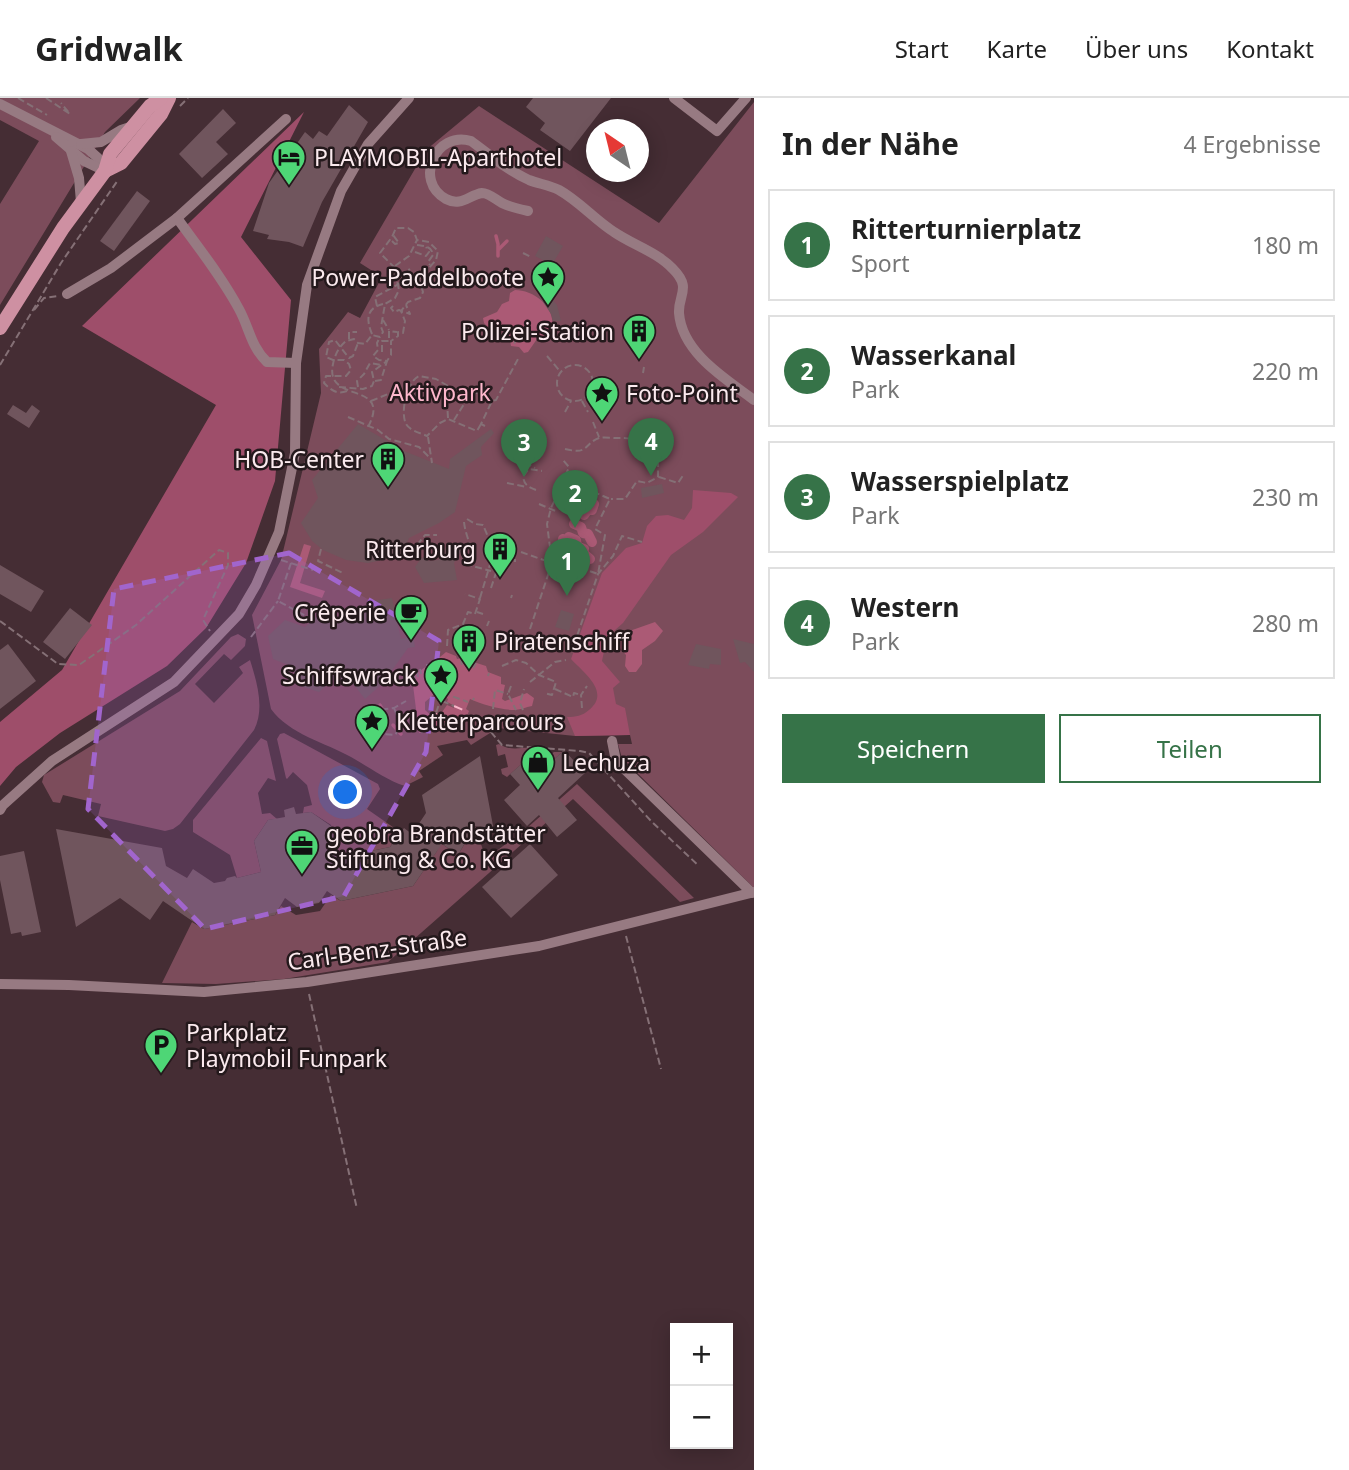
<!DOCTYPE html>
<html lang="de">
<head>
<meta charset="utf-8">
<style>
	body { margin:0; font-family:"Noto Sans",sans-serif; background:#f2f2f2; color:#222 }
	.controls { position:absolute; right:21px; bottom:21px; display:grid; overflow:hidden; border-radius:0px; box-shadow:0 4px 18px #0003 }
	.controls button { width:63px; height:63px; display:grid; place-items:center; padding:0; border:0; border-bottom:2px solid #e0e0e0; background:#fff; color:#222; font:35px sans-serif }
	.compass { position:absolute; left:586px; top:21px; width:63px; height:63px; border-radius:50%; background:#fff; box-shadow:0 4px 18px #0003; rotate:325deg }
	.you { position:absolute; left:346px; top:695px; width:24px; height:24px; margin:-18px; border:5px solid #fff; border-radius:50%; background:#1a73e8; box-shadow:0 0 0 10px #1a73e833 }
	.badge { display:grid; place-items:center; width:46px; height:46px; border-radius:50%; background:#367348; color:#fff; font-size:23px; font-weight:700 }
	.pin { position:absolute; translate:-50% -58px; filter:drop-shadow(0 2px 4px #0008) }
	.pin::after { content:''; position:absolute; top:37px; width:24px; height:21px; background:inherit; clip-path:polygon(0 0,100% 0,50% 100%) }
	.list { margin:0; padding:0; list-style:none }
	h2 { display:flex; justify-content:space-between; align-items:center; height:91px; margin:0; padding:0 28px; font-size:30px }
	h2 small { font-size:23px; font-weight:400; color:#767676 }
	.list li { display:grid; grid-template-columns:46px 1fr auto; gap:21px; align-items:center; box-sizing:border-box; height:112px; margin:0 14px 14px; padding:0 14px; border:2px solid #e0e0e0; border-radius:0px }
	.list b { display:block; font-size:26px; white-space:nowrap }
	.list p { margin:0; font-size:23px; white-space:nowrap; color:#767676 }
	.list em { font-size:23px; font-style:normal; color:#767676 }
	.actions { display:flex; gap:14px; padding:21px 28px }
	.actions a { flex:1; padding:16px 0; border:2px solid #367348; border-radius:0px; text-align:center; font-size:24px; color:#367348 }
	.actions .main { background:#367348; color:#fff }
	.map { position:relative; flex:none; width:754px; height:1372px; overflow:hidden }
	header { display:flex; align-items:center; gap:42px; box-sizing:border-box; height:98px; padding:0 35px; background:#fff; border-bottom:2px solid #e0e0e0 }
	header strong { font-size:33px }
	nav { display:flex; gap:38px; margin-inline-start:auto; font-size:24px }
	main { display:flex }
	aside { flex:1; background:#fff }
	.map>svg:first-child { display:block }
	.green { fill:#7c4c5b }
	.forest { fill:#9e4e6a }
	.water { fill:#ab5a75; fill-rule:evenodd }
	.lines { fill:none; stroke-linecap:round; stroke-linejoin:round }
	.stream { stroke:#ab5a75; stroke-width:3.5 }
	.canal { stroke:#ab5a75; stroke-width:10 }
	.ferry { stroke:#fab5c9; stroke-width:2; stroke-dasharray:9 7; stroke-linecap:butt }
	.building { fill:#70555d }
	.path { stroke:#857076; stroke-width:2; stroke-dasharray:7 3.5; stroke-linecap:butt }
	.minor { stroke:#977a82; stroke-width:10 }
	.major { stroke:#ce90a2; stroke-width:14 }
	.marked { fill:#a165cd; fill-opacity:0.2; stroke:#a165cd; stroke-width:5; stroke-dasharray:14 9; stroke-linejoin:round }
	.labels { text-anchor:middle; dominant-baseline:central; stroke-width:5; stroke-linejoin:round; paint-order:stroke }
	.poi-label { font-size:23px; fill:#fbeaee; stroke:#24191c; text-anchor:start }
	.park-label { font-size:23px; fill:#fdb7cc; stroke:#24191c }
	.street-label { font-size:23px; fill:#fbeaee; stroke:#24191c }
</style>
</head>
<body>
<header>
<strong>Gridwalk</strong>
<nav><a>Start</a><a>Karte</a><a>Über uns</a><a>Kontakt</a></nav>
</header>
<main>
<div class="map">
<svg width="754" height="1372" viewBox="0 0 754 1372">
	<rect width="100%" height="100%" fill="#452d34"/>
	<g class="green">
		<polygon points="0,0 140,0 105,34 0,207 0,106 39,43 0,22"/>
		<path d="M754,4v786l-132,-130 -4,-14h14l-2,-9 -55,1 -77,-8 -27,17 -4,-5 -30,6 6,9 -24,16 4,6 -18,9c-19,-6 -36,-19 -54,-29 -25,-14 -62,-23 -80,-48l-19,-94 29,-55 40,-167 -2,-44 29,-37 12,6 22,-41 -22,-14 66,-113 53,-44 180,117z"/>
		<path d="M238,536l8,5 -1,7 -14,14 -7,-6 -29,30 19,19 29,-30 -4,-6 11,-7c7,22 15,49 4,70l-74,94 -7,5 -8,2 -67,-15 3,-12 -38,-9 -3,8 -7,-1 -11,-20 2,-7 136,-84 51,-54z"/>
		<polygon points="284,635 378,686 380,691 367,711 400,734 390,749 338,760 331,727 311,714 303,715 304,709 312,707 307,687 293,674 287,681 286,680 277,641 280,636"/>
		<polygon points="261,640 267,643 276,683 268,680 258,695 262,716 270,715 277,721 268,722 254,743 261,774 237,780 230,757 193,734 193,722"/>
		<path d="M499,646c14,9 26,1 37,5 0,0 10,7 10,8l8,-5h8l-16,15 -13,-13 -26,23 -5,-3 -1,-5 7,-2 -3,-13 -7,2 -2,-11z"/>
		<polygon points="577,686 694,800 680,804 573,701 388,864 284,881 216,886 162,885 192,824 204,831 275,817 281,808 296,817 320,813 331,797 341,803 413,788 437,753 439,744 458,757 475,728 486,761 527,730"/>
	</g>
	<g class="forest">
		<polygon points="304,14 241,139 291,202 275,383 246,465 206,530 167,568 60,635 16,669 0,688 0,624 62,572 216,307 82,228"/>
		<path d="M693,392l38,3 7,4 -35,35 -32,23 -48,68 -16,14 -5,24 18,21 -7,6 3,16 9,4 5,27 -55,1 -8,-19c9,0 15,-1 22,-7 22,-18 -5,-37 -18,-51l31,-86 24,-25 16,-5 5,-17 9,-10 12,-1 16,5 8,-12z"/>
	</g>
	<g class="water">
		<path d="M515,192c22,0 45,22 35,43l-13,6 -9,13 -4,1 -5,-6 -8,-1 -3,-17 -3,-4 -15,4 -6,-6 -1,-5 14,-6 5,-8 7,-3 1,-8z"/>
		<polygon points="304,446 311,448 300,485 325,493 322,500 290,489"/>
		<polygon points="655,524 663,533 655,543 642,552 642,566 636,574 629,574 625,568 626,557 620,550 621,536"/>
		<path d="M446,554l10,4 1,3 4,-1 25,8 2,6 13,5v7l4,1 -3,14 3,2 22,-8 7,5 -2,8c-6,1 -12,4 -18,4 -13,0 -33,-6 -44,-11l-4,10 3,2 -5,12c-17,-6 -29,8 -45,10l-7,-56c12,-10 23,-15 34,-25zM438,593l10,8 -1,3 8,4 -1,2 -7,-3 -7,10 -4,-2 -4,3 -7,-6v-8z"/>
	</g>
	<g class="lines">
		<g class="stream">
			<polyline points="496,138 498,146 498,158"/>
			<polyline points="499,151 507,143"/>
			<polyline points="380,607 384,614"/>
			<polyline points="393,627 401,636"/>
		</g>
		<g class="canal">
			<polyline points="567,399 576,408"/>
			<polyline points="584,417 589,410 592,412 594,406"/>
			<polyline points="574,426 581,429 583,435 588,436 592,444"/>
			<polyline points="569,439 576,442 577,448 584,451 583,455 590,461"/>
			<polyline points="563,441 564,447 571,448 572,454 585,465"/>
		</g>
		<g class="ferry">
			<polyline points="454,608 468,614"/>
			<polyline points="429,634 436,615"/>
		</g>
	</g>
	<g class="building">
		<polygon points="533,0 611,0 570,53 540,32 545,25 526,9"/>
		<polygon points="349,7 368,24 322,104 303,149 289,144 267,141 269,137 253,133 269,85 305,34 313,41 319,33 327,38"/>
		<polygon points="223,11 236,25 216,44 228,56 202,80 179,56"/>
		<polygon points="137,93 150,103 114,153 100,143"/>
		<polygon points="546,138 563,148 552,167 535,158"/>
		<polygon points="549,197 557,207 561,223 553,223 551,216 543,204"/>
		<polygon points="13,307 26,315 32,307 40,313 29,330 7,316"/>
		<polygon points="358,326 404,353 449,371 450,361 491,331 494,335 481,349 482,357 466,368 455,414 439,425 409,440 402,458 368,465 346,462 323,452 312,443 301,425 318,400 312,382"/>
		<polygon points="662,386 664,395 642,400 641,390"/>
		<polygon points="457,447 465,452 458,457 454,465 457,482 424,485 415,469 422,459 430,463 437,462 444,456 446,448"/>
		<polygon points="0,467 44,493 31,514 0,496"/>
		<polygon points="392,500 401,541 413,538 415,549 408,550 383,585 365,601 354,587 334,581 319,594 297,587 293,569 273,561 268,538 285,522 305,529 320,515 341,522 355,510 374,516 371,503"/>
		<polygon points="70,510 92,527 65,561 43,544"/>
		<polygon points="561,512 574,516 569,533 555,529"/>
		<polygon points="733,541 754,546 754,574 745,564 740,565"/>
		<polygon points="8,546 36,583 0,611 0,552"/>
		<polygon points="696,546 721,551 721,567 710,566 709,571 688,567"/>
		<polygon points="564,652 585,675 558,700 577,722 557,739 539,717 527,728 504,702 520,687 510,676 533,656 546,669"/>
		<polygon points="480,658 494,733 475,728 458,757 442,746 413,788 341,803 327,793 319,805 297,809 285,800 275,817 204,831 163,803 150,822 120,800 76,829 56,731 162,750 166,768 187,780 193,771 214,785 225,783 227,780 235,778 237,780 261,774 254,743 268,722 285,719 284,712 294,709 296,716 311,714 331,728 338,760 390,749 404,730 412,736 426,715 422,697"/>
		<polygon points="530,746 558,777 511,820 482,789"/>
		<polygon points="24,753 41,834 22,838 21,834 11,836 0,782 0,758"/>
	</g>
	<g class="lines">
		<g class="path">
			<polyline points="18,0 47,17"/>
			<polyline points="46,0 70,16 61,5"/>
			<polyline points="180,8 188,0"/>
			<polyline points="392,143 395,146 399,145 393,137"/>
			<path d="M417,147c7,1 15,1 16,10l-5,7 2,3"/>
			<polyline points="415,154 426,158 429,154 426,149"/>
			<polyline points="523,155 531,159"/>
			<polyline points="395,168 409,158 417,142"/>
			<polyline points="408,180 405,174 410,171"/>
			<polyline points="377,208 375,199 408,181 419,181"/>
			<polyline points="393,208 391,210 394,214 399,212 410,216 406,207"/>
			<polyline points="34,212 44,200 58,198"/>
			<polyline points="383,222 389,232"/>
			<polyline points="508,234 514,234 515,249"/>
			<path d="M372,236c-6,-14 -6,-26 11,-30"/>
			<polyline points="389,240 389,233 397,234"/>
			<polyline points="349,241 349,234 357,234"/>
			<polyline points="382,254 382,243 390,243"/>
			<polyline points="547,258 559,272"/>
			<circle cx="575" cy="285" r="18"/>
			<polyline points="0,267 61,165 118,82"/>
			<polyline points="643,275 644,269"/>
			<polyline points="375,283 381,282 387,263 379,262 373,258 378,252 377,245 380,239"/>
			<path d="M339,289l24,2 9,-3 2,-5 -2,-9 15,-11 4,-6v-14l7,-5v-4l5,1 2,-12 -4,-10 7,-9 12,-4 3,-6 -4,-13 17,-19 2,-9 -9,-9 -12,-2 -3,-8 -6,-4h-12l-4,9 -12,16 14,14 5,23 -4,8 -10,6 -4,23 2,5 -3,5 -8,-2 -7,9 -7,-1 -4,-4 -8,2c-7,6 -11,13 -13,23 -9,41 60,16 35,63"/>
			<polyline points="358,289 357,283 364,276 370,265 381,267"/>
			<polyline points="593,292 609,296"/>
			<path d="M347,293c-10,4 -16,-1 -23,-8l2,-7h20l5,-6 -2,-6 -5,-4h-11l-7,-3 3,-15 6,-2 14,18 4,-2 5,-13"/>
			<polyline points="371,303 388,296 406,297"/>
			<polyline points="582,303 588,314"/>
			<polyline points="565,314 571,303"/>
			<polyline points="348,319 378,332 389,341 419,349 429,359"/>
			<polyline points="448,320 447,303 455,292"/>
			<polyline points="454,322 471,295"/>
			<polyline points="593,324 599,339"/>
			<path d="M481,326l-4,7 -29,-12 -8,4 -13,13c-6,-3 -17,-5 -21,-12 -6,-12 1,-43 13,-48l17,3 19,11c14,-3 25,5 37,11"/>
			<polyline points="485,328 481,326 492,303 496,302 518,261"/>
			<polyline points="428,339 432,365"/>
			<path d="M565,351c25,6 18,-5 34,-11 5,-1 13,0 17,0 21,-1 29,6 42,22v17l-11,6 -10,-2 -12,18h-14"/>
			<polyline points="516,359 535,370"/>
			<polyline points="659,379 678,385 684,376"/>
			<polyline points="507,385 527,389"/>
			<path d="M536,392c-8,-3 -12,-5 -13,-14l6,-7 13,2"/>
			<polyline points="539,406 558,414"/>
			<polyline points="467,421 475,426 483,427 489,441 514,451"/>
			<path d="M464,424c2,18 10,23 5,43"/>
			<polyline points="417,447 425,437 437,437"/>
			<polyline points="321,451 318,463 343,475"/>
			<polyline points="521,454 552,465 558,462 598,476 605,437 595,431 610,401 564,381 569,369 562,361"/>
			<polyline points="281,462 313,472"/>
			<polyline points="515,464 515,461"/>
			<polyline points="291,465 278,503 313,522"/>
			<polyline points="465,466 491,473"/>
			<polyline points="491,490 505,448"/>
			<polyline points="480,500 495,450 504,453"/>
			<polyline points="511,500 512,497"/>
			<polyline points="477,514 483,516"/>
			<polyline points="0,523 58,566 79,567 136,527 219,452 228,455 228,467 203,522 210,533"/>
			<polyline points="487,528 489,523"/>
			<polyline points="530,531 552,465 547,426 551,410 560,391 552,388"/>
			<polyline points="251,539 278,503"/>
			<polyline points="574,547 598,476 613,458 622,438 642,444"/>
			<polyline points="447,548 448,532 463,526 468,514 475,516 480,501 465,496"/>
			<polyline points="461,560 462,569"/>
			<polyline points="427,566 427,568"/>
			<polyline points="502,568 516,562 526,565 539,577 556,584 552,597 544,595"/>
			<polyline points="466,569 468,562"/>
			<polyline points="473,570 476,565"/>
			<polyline points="420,571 421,576"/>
			<polyline points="417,574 418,579"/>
			<polyline points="414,577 415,582"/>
			<polyline points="488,578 489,575"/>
			<polyline points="530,584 555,564 566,562"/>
			<polyline points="511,588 508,596 516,612"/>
			<polyline points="555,591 573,599 574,595 581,597"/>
			<polyline points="473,602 474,600"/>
			<polyline points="442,603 454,608"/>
			<path d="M394,610c4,11 9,17 1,27l-14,-1 -5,-10v-14l18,-2 12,-7"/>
			<polyline points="582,610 581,597 587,588"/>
			<polyline points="493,611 495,592 508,596"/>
			<polyline points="523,612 520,605 524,591"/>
			<polyline points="484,626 502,647 580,653 589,655 651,723 699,768"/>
			<polyline points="421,630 422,635"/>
			<polyline points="425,630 426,634"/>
			<polyline points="448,631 440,617 436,615 441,600 444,601 446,596 468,604"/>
			<polyline points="626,838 661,971"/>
			<polyline points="309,896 357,1111"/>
		</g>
		<g class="minor">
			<polyline points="674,0 717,33 746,0"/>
			<polyline points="0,6 88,51 98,60 105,73"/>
			<polyline points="56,39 84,63 105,73"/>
			<polyline points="81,46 101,44 121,32 133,28"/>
			<polyline points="71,53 79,80 81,104"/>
			<path d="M528,113c-9,-2 -18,-4 -26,-8 -6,-3 -13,-10 -20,-10 -13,2 -21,14 -36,6 -33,-18 -10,-69 25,-58 18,13 37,30 58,39 10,4 20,5 30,10 20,11 36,30 55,42 19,13 43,20 59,37 19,19 5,26 6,44 3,40 47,66 75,87"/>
			<polyline points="177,120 286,21"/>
			<path d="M67,196l44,-26 66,-50c21,29 45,59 62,91 10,18 12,38 28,53l29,1"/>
			<polyline points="612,643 616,663 752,795"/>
			<polyline points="0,712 3,707 52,663 174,584 239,516 256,487 279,434 295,355 296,265 307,187 341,93 368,46 409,0"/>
			<polyline points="0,886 69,887 204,894 307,884 539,848 754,794"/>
		</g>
		<g class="major">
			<polyline points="105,73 121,65 161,16 169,0"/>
			<polyline points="0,230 63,130 105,73 110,56 150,8 161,0"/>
		</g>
	</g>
	<path class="marked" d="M289,455l150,88 -13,111 -82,144 -139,33 -117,-120 26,-220z"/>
	<defs>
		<symbol id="hotel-pin" viewBox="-11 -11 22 30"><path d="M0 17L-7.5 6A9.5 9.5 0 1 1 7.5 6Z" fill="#4ed676" stroke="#24191c"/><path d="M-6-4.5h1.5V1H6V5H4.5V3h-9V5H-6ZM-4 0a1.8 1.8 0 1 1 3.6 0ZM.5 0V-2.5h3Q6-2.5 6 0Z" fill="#111"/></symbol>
		<symbol id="sight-pin" viewBox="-11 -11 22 30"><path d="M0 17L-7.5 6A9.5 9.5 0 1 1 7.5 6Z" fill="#4ed676" stroke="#24191c"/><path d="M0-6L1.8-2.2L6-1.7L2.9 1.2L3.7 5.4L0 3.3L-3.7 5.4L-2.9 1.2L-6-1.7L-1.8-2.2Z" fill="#111"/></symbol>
		<symbol id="building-pin" viewBox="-11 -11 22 30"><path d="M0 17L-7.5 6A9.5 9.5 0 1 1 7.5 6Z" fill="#4ed676" stroke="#24191c"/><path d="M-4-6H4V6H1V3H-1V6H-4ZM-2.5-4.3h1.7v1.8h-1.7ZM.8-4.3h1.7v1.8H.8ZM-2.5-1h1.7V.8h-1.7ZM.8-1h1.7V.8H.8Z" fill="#111"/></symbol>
		<symbol id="cafe-pin" viewBox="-11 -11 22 30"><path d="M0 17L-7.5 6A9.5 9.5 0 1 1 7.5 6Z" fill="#4ed676" stroke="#24191c"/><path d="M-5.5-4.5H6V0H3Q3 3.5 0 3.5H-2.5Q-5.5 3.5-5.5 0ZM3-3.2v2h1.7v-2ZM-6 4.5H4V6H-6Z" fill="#111"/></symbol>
		<symbol id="shop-pin" viewBox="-11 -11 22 30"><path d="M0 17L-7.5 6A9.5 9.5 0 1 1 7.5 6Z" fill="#4ed676" stroke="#24191c"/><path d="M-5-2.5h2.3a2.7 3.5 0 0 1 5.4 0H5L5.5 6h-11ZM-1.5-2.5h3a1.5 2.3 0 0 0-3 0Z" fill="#111"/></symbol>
		<symbol id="office-pin" viewBox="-11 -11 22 30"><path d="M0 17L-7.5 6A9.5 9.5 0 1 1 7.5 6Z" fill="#4ed676" stroke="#24191c"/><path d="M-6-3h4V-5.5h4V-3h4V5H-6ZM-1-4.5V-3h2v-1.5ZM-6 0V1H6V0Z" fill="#111"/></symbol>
		<symbol id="parking-pin" viewBox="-11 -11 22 30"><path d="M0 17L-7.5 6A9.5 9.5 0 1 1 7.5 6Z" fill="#4ed676" stroke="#24191c"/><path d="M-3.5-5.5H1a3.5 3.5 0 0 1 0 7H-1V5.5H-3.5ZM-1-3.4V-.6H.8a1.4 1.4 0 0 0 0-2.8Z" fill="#111"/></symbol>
	</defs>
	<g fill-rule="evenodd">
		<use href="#hotel-pin" x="270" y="40" width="38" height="52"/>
		<use href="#sight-pin" x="529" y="160" width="38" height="52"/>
		<use href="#building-pin" x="620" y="214" width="38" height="52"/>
		<use href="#sight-pin" x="583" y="276" width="38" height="52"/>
		<use href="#building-pin" x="369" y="342" width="38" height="52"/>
		<use href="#building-pin" x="481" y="432" width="38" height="52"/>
		<use href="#cafe-pin" x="392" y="495" width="38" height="52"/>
		<use href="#building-pin" x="450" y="524" width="38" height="52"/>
		<use href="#sight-pin" x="422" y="558" width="38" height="52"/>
		<use href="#sight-pin" x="353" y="604" width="38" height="52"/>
		<use href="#shop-pin" x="519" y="645" width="38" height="52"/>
		<use href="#office-pin" x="283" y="729" width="38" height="52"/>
		<use href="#parking-pin" x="142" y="928" width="38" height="52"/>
	</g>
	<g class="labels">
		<g class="poi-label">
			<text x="314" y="59">PLAYMOBIL-Aparthotel</text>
			<text x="524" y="179" text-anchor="end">Power-Paddelboote</text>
			<text x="614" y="233" text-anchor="end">Polizei-Station</text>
			<text x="626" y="295">Foto-Point</text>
			<text x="364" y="361" text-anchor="end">HOB-Center</text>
			<text x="476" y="451" text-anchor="end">Ritterburg</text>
			<text x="386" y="514" text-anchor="end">Crêperie</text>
			<text x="494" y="543">Piratenschiff</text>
			<text x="416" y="577" text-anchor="end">Schiffswrack</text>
			<text x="396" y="623">Kletterparcours</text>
			<text x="562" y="664">Lechuza</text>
			<text x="326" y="735">geobra Brandstätter<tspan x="326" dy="26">Stiftung &amp; Co. KG</tspan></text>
			<text x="186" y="934">Parkplatz<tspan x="186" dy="26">Playmobil Funpark</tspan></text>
		</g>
		<g class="park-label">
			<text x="440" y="294">Aktivpark</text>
		</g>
		<g class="street-label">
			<text transform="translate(377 851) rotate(-8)">Carl-Benz-Straße</text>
		</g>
	</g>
</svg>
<div class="controls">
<button>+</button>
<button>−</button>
</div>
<svg class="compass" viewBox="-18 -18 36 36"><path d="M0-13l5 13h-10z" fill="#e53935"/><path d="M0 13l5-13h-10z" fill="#767676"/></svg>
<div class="you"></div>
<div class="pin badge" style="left:567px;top:498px">1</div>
<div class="pin badge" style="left:575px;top:430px">2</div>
<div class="pin badge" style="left:524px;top:379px">3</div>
<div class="pin badge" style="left:651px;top:378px">4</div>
</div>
<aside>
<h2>In der Nähe<small>4 Ergebnisse</small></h2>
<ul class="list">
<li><span class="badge">1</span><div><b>Ritterturnierplatz</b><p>Sport</p></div><em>180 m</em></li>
<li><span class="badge">2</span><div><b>Wasserkanal</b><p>Park</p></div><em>220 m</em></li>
<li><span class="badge">3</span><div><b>Wasserspielplatz</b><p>Park</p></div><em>230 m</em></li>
<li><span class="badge">4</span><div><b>Western</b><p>Park</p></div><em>280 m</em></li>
</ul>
<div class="actions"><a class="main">Speichern</a><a>Teilen</a></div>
</aside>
</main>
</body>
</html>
